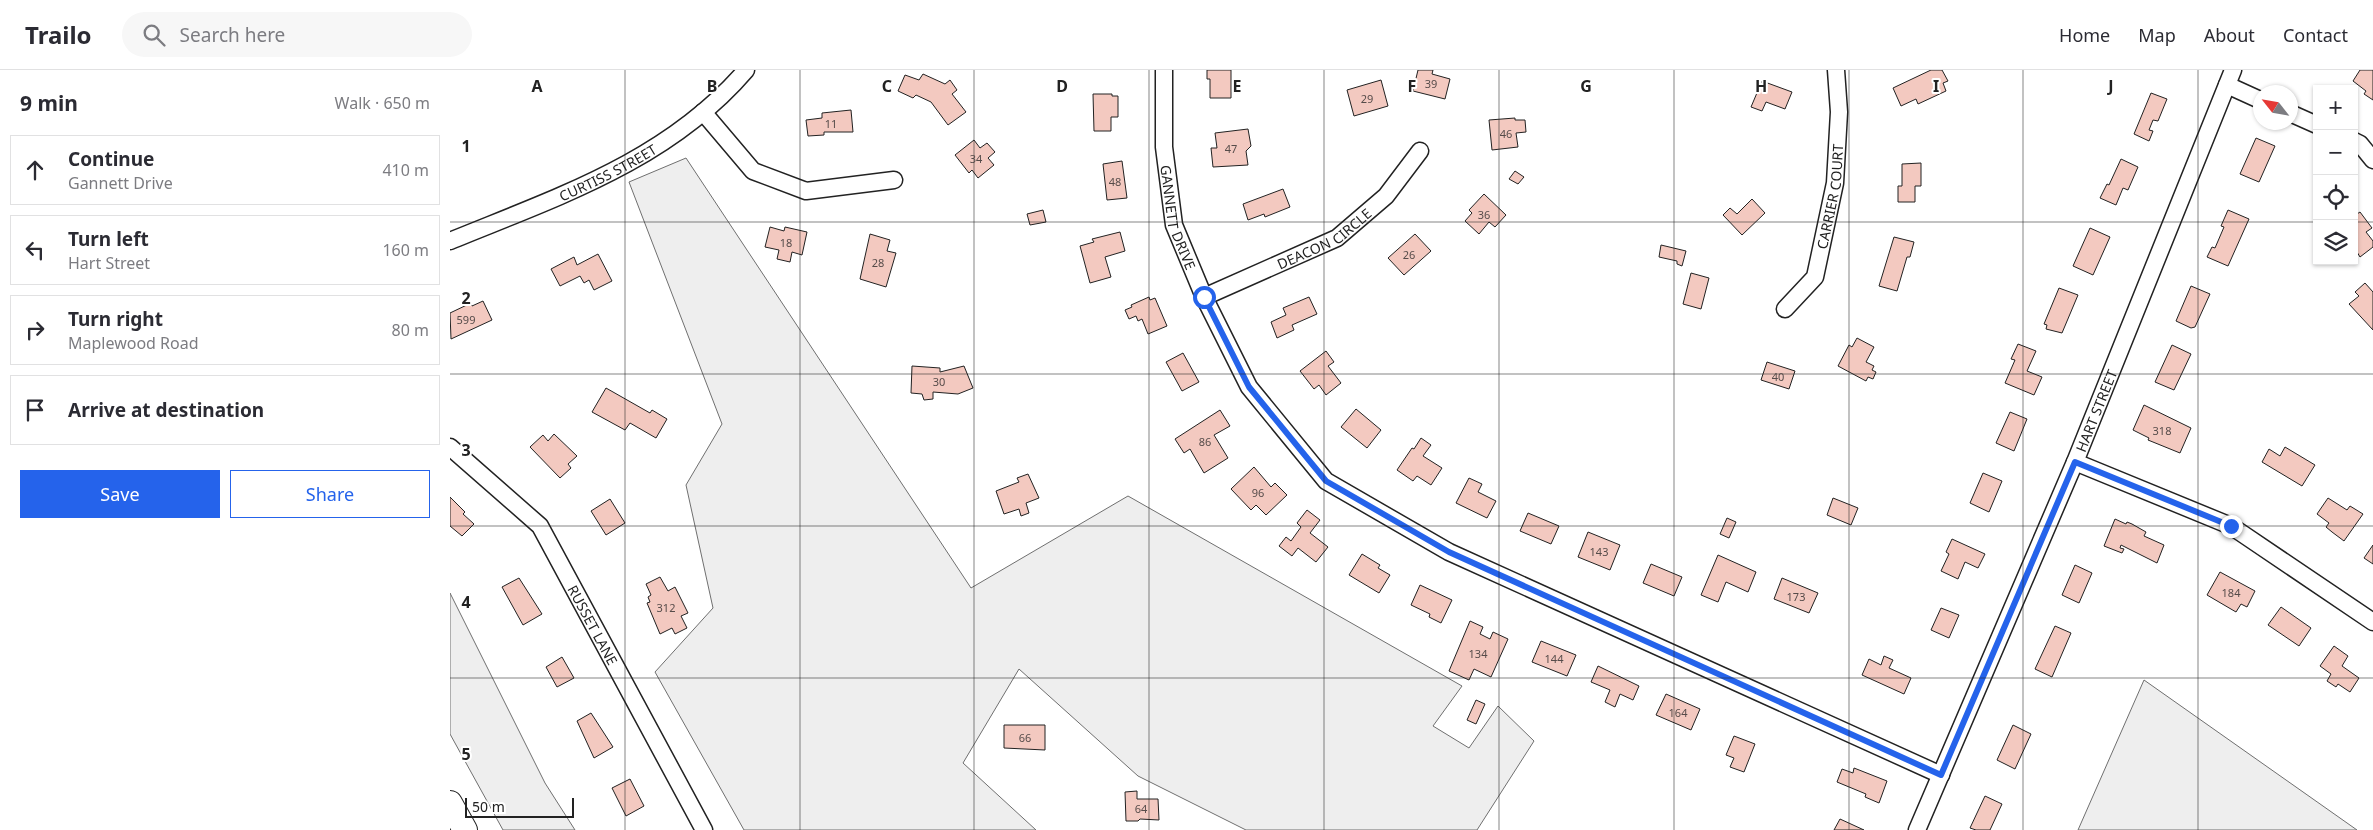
<!DOCTYPE html>
<html lang="en">
<head>
<meta charset="utf-8">
<style>
	body { margin:0; font-family:"Noto Sans",sans-serif; background:#f7f7f7; color:#2b2b33 }
	.controls { position:absolute; right:15px; top:15px; display:grid; overflow:hidden; border-radius:0px; box-shadow:0 1px 4px #0004 }
	.controls button { width:45px; height:45px; display:grid; place-items:center; padding:0; border:0; border-bottom:1px solid #e1e1e2; background:#fff; color:#2b2b33; font:25px sans-serif }
	.compass { position:absolute; left:1803px; top:15px; width:45px; height:45px; border-radius:50%; background:#fff; box-shadow:0 1px 4px #0004; rotate:301deg }
	.scale { position:absolute; left:15px; bottom:12px; width:109px; box-sizing:border-box; padding-left:5px; border:2px solid #222; border-top:0; font-size:14px; line-height:18px; white-space:nowrap; color:#222; -webkit-text-stroke:4px #fff; paint-order:stroke }
	.stop { position:absolute; width:15px; height:15px; margin:-11px; border:4px solid #2563eb; border-radius:50%; background:#fff }
	.stop.end { background:#2563eb; border-color:#fff; box-shadow:0 1px 5px #0008 }
	.list { margin:0; padding:0; list-style:none }
	h2 { display:flex; justify-content:space-between; align-items:center; height:65px; margin:0; padding:0 20px; font-size:21px }
	h2 small { font-size:16px; font-weight:400; color:#7c7c81 }
	.list li { display:grid; grid-template-columns:32px 1fr auto; gap:15px; align-items:center; box-sizing:border-box; height:70px; margin:0 10px 10px; padding:0 10px; border:1px solid #e1e1e2; border-radius:0px }
	.list b { display:block; font-size:19px; white-space:nowrap }
	.list p { margin:0; font-size:16px; white-space:nowrap; color:#7c7c81 }
	.list em { font-size:16px; font-style:normal; color:#7c7c81 }
	.actions { display:flex; gap:10px; padding:15px 20px }
	.actions a { flex:1; padding:11px 0; border:1px solid #2563eb; border-radius:0px; text-align:center; font-size:18px; color:#2563eb }
	.actions .main { background:#2563eb; color:#fff }
	.icon { flex:none; width:28px; height:28px; fill:none; stroke:currentColor; stroke-width:2; stroke-linecap:round; stroke-linejoin:round }
	.map { position:relative; flex:none; width:1923px; height:760px; overflow:hidden }
	header { display:flex; align-items:center; gap:30px; box-sizing:border-box; height:70px; padding:0 25px; background:#fff; border-bottom:1px solid #e1e1e2 }
	header strong { font-size:24px }
	nav { display:flex; gap:28px; margin-inline-start:auto; font-size:18px }
	.search { width:350px; height:45px; background:#f7f7f7; display:flex; align-items:center; gap:12px; box-sizing:border-box; padding:0 18px; border-radius:28px; color:#7c7c81; font-size:19px }
	main { display:flex }
	aside { flex:1; background:#fff }
	.map>svg:first-child { display:block }
	.green { fill:#eee; stroke:#6f6f6f }
	.building { fill:#f3c9c0; stroke:#222 }
	.lines { fill:none; stroke-linecap:round; stroke-linejoin:round }
	.minor-casing { stroke:#222; stroke-width:19 }
	.highway-casing { stroke:#222; stroke-width:26 }
	.minor { stroke:#fff; stroke-width:16 }
	.highway { stroke:#fff; stroke-width:24 }
	.route { stroke:#2563eb; stroke-width:6 }
	.grid { fill:none; stroke:#222; stroke-width:1; stroke-opacity:0.55 }
	.labels { text-anchor:middle; dominant-baseline:central; stroke-width:4; stroke-linejoin:round; paint-order:stroke }
	.number-label { font-size:11px; fill:#564c4a }
	.street-label { font-size:14px; fill:#222; stroke:#fff }
	.grid-label { font-size:16px; text-anchor:middle; font-weight:bold; fill:#222; stroke:#fff; stroke-width:4; stroke-linejoin:round; paint-order:stroke }
</style>
</head>
<body>
<header>
<strong>Trailo</strong>
<div class="search"><svg class="icon" aria-label="search" viewBox="0 0 24 24"><circle cx="10" cy="10" r="6"/><path d="M15 15l6 6"/></svg>Search here</div>
<nav><a>Home</a><a>Map</a><a>About</a><a>Contact</a></nav>
</header>
<main>
<aside>
<h2>9 min<small>Walk · 650 m</small></h2>
<ul class="list">
<li><svg class="icon" aria-label="ahead" viewBox="0 0 24 24"><path d="M12 20V5M6 11l6-6 6 6"/></svg><div><b>Continue</b><p>Gannett Drive</p></div><em>410 m</em></li>
<li><svg class="icon" aria-label="left" viewBox="0 0 24 24"><path d="M17 20v-9H6M10 6l-5 5 5 5"/></svg><div><b>Turn left</b><p>Hart Street</p></div><em>160 m</em></li>
<li><svg class="icon" aria-label="right" viewBox="0 0 24 24"><path d="M7 20v-9h11M14 6l5 5-5 5"/></svg><div><b>Turn right</b><p>Maplewood Road</p></div><em>80 m</em></li>
<li><svg class="icon" aria-label="arrive" viewBox="0 0 24 24"><path d="M6 21V4h12l-3 4 3 4H6"/></svg><div><b>Arrive at destination</b></div></li>
</ul>
<div class="actions"><a class="main">Save</a><a>Share</a></div>
</aside>
<div class="map">
<svg width="1923" height="760" viewBox="0 0 1923 760">
	<rect width="100%" height="100%" fill="#fff"/>
	<g class="green">
		<polygon points="236,88 521,518 678,426 1012,616 983,656 1019,678 1048,636 1084,671 1027,760 796,760 688,706 569,599 513,693 586,760 294,760 205,602 263,538 236,415 272,354 179,112"/>
		<polygon points="0,523 95,713 125,760 53,760 0,664"/>
		<polygon points="1694,610 1907,760 1628,760"/>
	</g>
	<g class="building">
		<polygon points="757,0 781,0 781,28 760,28 760,9 757,9"/>
		<polygon points="968,0 983,0 982,4 1000,9 995,29 963,21"/>
		<polygon points="1481,0 1492,0 1498,11 1493,13 1496,21 1468,34 1466,29 1451,36 1443,18"/>
		<polygon points="1910,0 1923,0 1923,30 1914,24 1916,21 1903,11"/>
		<polygon points="473,4 495,14 500,10 507,20 502,24 516,42 498,55 481,32 466,25 463,28 448,21 455,5 469,10"/>
		<polygon points="931,10 938,36 904,46 897,20"/>
		<polygon points="1312,11 1342,22 1335,39 1316,32 1312,41 1301,37"/>
		<polygon points="1701,23 1717,29 1708,51 1703,50 1699,60 1703,61 1699,71 1684,64"/>
		<polygon points="643,24 662,24 662,26 668,26 668,47 661,47 661,61 644,61"/>
		<polygon points="401,40 403,62 374,62 374,65 358,66 356,50 372,48 372,43"/>
		<polygon points="1065,48 1065,50 1075,50 1076,62 1066,63 1068,77 1042,80 1039,50"/>
		<polygon points="798,59 801,76 796,81 798,95 763,97 761,78 767,78 765,63"/>
		<polygon points="1806,68 1825,76 1809,112 1790,104"/>
		<polygon points="524,70 530,78 537,73 545,82 538,88 544,95 528,108 522,100 519,103 505,85"/>
		<polygon points="1671,89 1688,97 1678,120 1673,118 1666,135 1650,128 1657,114 1659,115"/>
		<polygon points="672,91 677,128 657,130 653,94"/>
		<polygon points="1471,93 1471,116 1465,116 1465,132 1448,132 1448,116 1452,116 1452,94"/>
		<polygon points="1065,101 1074,107 1068,114 1059,109"/>
		<polygon points="833,119 840,137 815,147 814,144 798,150 793,134"/>
		<polygon points="1034,124 1056,145 1045,157 1039,152 1029,164 1015,151 1022,143 1019,140"/>
		<polygon points="1302,129 1315,143 1292,165 1273,145 1280,138 1287,144"/>
		<polygon points="593,140 596,152 580,155 577,144"/>
		<polygon points="1778,140 1799,149 1778,196 1757,187 1762,177 1765,178 1774,157 1771,156"/>
		<polygon points="1910,142 1922,158 1916,162 1923,171 1923,177 1910,187 1907,182 1904,183 1904,146"/>
		<polygon points="320,157 334,161 335,157 357,162 352,185 342,182 340,192 327,189 329,180 315,177"/>
		<polygon points="1640,158 1660,167 1643,205 1623,196"/>
		<polygon points="670,162 675,181 655,187 661,207 640,213 630,176 644,172 642,169"/>
		<polygon points="420,164 440,170 437,181 446,183 436,217 410,209"/>
		<polygon points="965,164 981,181 954,205 938,188"/>
		<polygon points="1444,167 1464,172 1460,187 1457,187 1447,221 1429,216"/>
		<polygon points="1211,175 1236,181 1232,196 1227,194 1227,191 1209,187"/>
		<polygon points="148,184 162,211 144,220 139,210 134,213 130,206 110,216 101,199 124,187 127,195"/>
		<polygon points="1241,203 1259,208 1251,239 1233,234"/>
		<polygon points="1915,213 1923,222 1923,260 1899,234 1909,226 1905,222"/>
		<polygon points="1741,216 1760,224 1745,257 1741,258 1726,251"/>
		<polygon points="1609,218 1628,225 1612,263 1596,259 1597,255 1594,254"/>
		<polygon points="699,227 700,230 705,228 717,256 698,264 692,249 688,251 686,246 679,249 675,240 682,237 681,235"/>
		<polygon points="859,227 867,244 842,255 844,260 827,268 821,252 836,245 833,238"/>
		<polygon points="33,231 42,250 1,269 0,243 21,233 22,236"/>
		<polygon points="1407,268 1424,277 1416,292 1424,296 1422,300 1426,302 1423,309 1418,307 1416,311 1388,296 1399,275 1402,277"/>
		<polygon points="1568,274 1586,281 1577,301 1592,307 1584,325 1555,313 1565,290 1561,289"/>
		<polygon points="1722,275 1741,284 1724,320 1705,312"/>
		<polygon points="876,281 884,292 878,296 891,313 876,325 869,315 864,319 850,301"/>
		<polygon points="733,283 749,312 732,321 716,292"/>
		<polygon points="1317,292 1345,301 1339,319 1311,310"/>
		<polygon points="462,296 490,298 490,302 514,296 523,318 508,324 483,322 483,329 474,330 472,324 461,323"/>
		<polygon points="156,318 200,343 202,340 217,349 206,368 180,353 175,360 142,342"/>
		<polygon points="1694,335 1741,358 1730,383 1698,370 1699,368 1683,360"/>
		<polygon points="906,339 931,360 917,378 891,357"/>
		<polygon points="770,340 780,356 764,365 778,388 754,403 740,379 734,383 725,369"/>
		<polygon points="1560,342 1577,349 1564,381 1546,373"/>
		<polygon points="104,364 127,386 118,394 121,398 110,408 80,377 93,365 98,371"/>
		<polygon points="971,368 981,375 973,386 992,398 981,415 967,406 963,411 947,400 962,378 964,379"/>
		<polygon points="1835,377 1865,395 1852,416 1812,392 1819,379 1830,386"/>
		<polygon points="804,397 821,417 825,413 837,425 816,445 806,435 801,440 781,419"/>
		<polygon points="1533,403 1552,411 1539,442 1520,433"/>
		<polygon points="578,404 589,428 576,433 579,443 571,446 569,439 554,444 546,421 569,412 567,408"/>
		<polygon points="1019,408 1032,414 1028,422 1046,431 1037,448 1006,433"/>
		<polygon points="0,427 15,442 13,444 24,454 12,466 0,456"/>
		<polygon points="1383,428 1408,438 1401,455 1377,445"/>
		<polygon points="1878,428 1897,440 1900,436 1913,444 1894,471 1882,462 1876,457 1879,453 1867,444"/>
		<polygon points="160,429 175,453 156,465 141,441"/>
		<polygon points="857,440 870,450 860,463 878,477 866,492 848,478 842,486 829,476 836,467 841,471 851,457 847,453"/>
		<polygon points="1078,443 1109,456 1101,474 1070,461"/>
		<polygon points="1277,448 1286,452 1279,468 1270,464"/>
		<polygon points="1665,449 1676,454 1677,452 1682,454 1696,462 1694,466 1714,475 1707,493 1671,475 1670,478 1674,479 1672,483 1654,476"/>
		<polygon points="1138,462 1170,475 1160,500 1128,487"/>
		<polygon points="1502,469 1535,484 1528,498 1515,492 1508,509 1491,501 1499,484 1496,482"/>
		<polygon points="1923,475 1923,494 1914,488"/>
		<polygon points="912,484 930,495 928,498 940,505 929,523 899,505"/>
		<polygon points="1268,485 1306,502 1298,522 1276,512 1268,532 1251,525"/>
		<polygon points="1201,494 1232,507 1224,526 1193,513"/>
		<polygon points="1625,495 1642,503 1629,533 1612,525"/>
		<polygon points="1770,502 1805,521 1797,537 1791,534 1786,542 1757,525"/>
		<polygon points="210,507 218,521 225,517 238,543 231,546 237,558 225,564 222,558 210,564 197,533 200,532 198,527 201,525 196,514"/>
		<polygon points="69,508 92,544 73,555 52,517"/>
		<polygon points="1332,508 1368,523 1359,543 1324,529"/>
		<polygon points="970,515 1002,530 991,553 979,547 980,544 961,535"/>
		<polygon points="1831,537 1861,558 1849,576 1818,555"/>
		<polygon points="1491,538 1509,545 1499,568 1481,560"/>
		<polygon points="1020,551 1033,557 1030,564 1040,569 1043,562 1058,569 1041,607 1024,599 1019,610 999,601"/>
		<polygon points="1605,556 1621,563 1602,607 1585,599"/>
		<polygon points="1091,571 1126,585 1117,606 1082,592"/>
		<polygon points="1884,576 1898,586 1892,596 1909,608 1900,622 1888,614 1886,617 1877,611 1881,604 1870,596"/>
		<polygon points="1434,586 1443,590 1439,598 1461,608 1454,624 1412,605 1419,589 1431,595"/>
		<polygon points="112,587 124,608 107,617 96,597"/>
		<polygon points="1148,596 1189,616 1183,630 1170,624 1165,637 1155,632 1160,620 1141,612"/>
		<polygon points="1216,624 1250,639 1241,660 1206,645"/>
		<polygon points="1026,630 1035,634 1026,654 1017,650"/>
		<polygon points="141,643 163,677 144,688 127,651"/>
		<polygon points="554,655 595,655 595,680 554,678"/>
		<polygon points="1563,655 1581,664 1565,699 1547,690"/>
		<polygon points="1284,666 1305,674 1294,702 1280,697 1284,688 1276,685"/>
		<polygon points="1404,698 1437,711 1429,733 1415,727 1416,724 1387,712 1392,699 1403,703"/>
		<polygon points="180,709 194,736 176,746 162,718"/>
		<polygon points="687,721 687,729 708,729 709,750 690,749 688,751 676,751 675,722"/>
		<polygon points="1535,726 1552,734 1540,760 1526,760 1520,758"/>
		<polygon points="1390,749 1414,760 1384,760"/>
	</g>
	<g class="lines">
		<defs>
			<g id="minor">
				<path id="s1" d="M714,0v77l10,78 30,72 45,90 77,94 123,71 492,223"/>
				<polyline points="1777,15 1810,30"/>
				<polyline points="253,42 303,101 356,121 444,110"/>
				<polyline points="1840,43 1867,55"/>
				<polyline points="1904,71 1910,74 1923,90"/>
				<path id="s2" d="M0,171c107,-44 218,-80 296,-171"/>
				<path id="s3" d="M754,227l133,-59 49,-42 34,-45"/>
				<path id="s4" d="M1335,239l30,-32 20,-94 4,-71 -3,-42"/>
				<path id="s5" d="M0,377l90,79 164,304"/>
				<polyline points="1625,392 1781,456 1923,552"/>
				<path id="s6" d="M1467,760l158,-368 158,-392"/>
			</g>
			<polyline id="highway" points="0,733 15,760"/>
		</defs>
		<use href="#minor" class="minor-casing"/>
		<use href="#highway" class="highway-casing"/>
		<use href="#minor" class="minor"/>
		<use href="#highway" class="highway"/>
	</g>
	<g class="lines">
		<polyline class="route" points="754,227 799,317 876,411 999,482 1491,705 1625,392 1781,456"/>
	</g>
	<path class="grid" d="M175,0v760M350,0v760M524,0v760M699,0v760M874,0v760M1049,0v760M1224,0v760M1399,0v760M1573,0v760M1748,0v760M0,152h1867M1904,152h19M0,304h1923M0,456h1923M0,608h1923"/>
	<g class="labels">
		<g class="number-label">
			<text x="981" y="13">39</text>
			<text x="917" y="28">29</text>
			<text x="381" y="53">11</text>
			<text x="1056" y="63">46</text>
			<text x="781" y="78">47</text>
			<text x="526" y="88">34</text>
			<text x="665" y="111">48</text>
			<text x="1034" y="144">36</text>
			<text x="336" y="172">18</text>
			<text x="959" y="184">26</text>
			<text x="428" y="192">28</text>
			<text x="16" y="249">599</text>
			<text x="1328" y="306">40</text>
			<text x="489" y="311">30</text>
			<text x="1712" y="360">318</text>
			<text x="755" y="371">86</text>
			<text x="808" y="422">96</text>
			<text x="1149" y="481">143</text>
			<text x="1781" y="522">184</text>
			<text x="1346" y="526">173</text>
			<text x="216" y="537">312</text>
			<text x="1028" y="583">134</text>
			<text x="1104" y="588">144</text>
			<text x="1228" y="642">164</text>
			<text x="575" y="667">66</text>
			<text x="691" y="738">64</text>
		</g>
		<g class="street-label">
			<text stroke="none"><textPath href="#s2" startOffset="172">CURTISS STREET</textPath></text>
			<text stroke="none"><textPath href="#s4" startOffset="126">CARRIER COURT</textPath></text>
			<text stroke="none"><textPath href="#s1" startOffset="149">GANNETT DRIVE</textPath></text>
			<text stroke="none"><textPath href="#s3" startOffset="134">DEACON CIRCLE</textPath></text>
			<text stroke="none"><textPath href="#s6" startOffset="456">HART STREET</textPath></text>
			<text stroke="none"><textPath href="#s5" startOffset="232">RUSSET LANE</textPath></text>
		</g>
	</g>
	<g class="grid-label">
		<text x="87" y="22">A</text>
		<text x="262" y="22">B</text>
		<text x="437" y="22">C</text>
		<text x="612" y="22">D</text>
		<text x="787" y="22">E</text>
		<text x="962" y="22">F</text>
		<text x="1136" y="22">G</text>
		<text x="1311" y="22">H</text>
		<text x="1486" y="22">I</text>
		<text x="1661" y="22">J</text>
		<text x="16" y="82">1</text>
		<text x="16" y="234">2</text>
		<text x="16" y="386">3</text>
		<text x="16" y="538">4</text>
		<text x="16" y="690">5</text>
	</g>
</svg>
<div class="controls">
<button>+</button>
<button>−</button>
<button><svg class="icon" aria-label="locate" viewBox="0 0 24 24"><circle cx="12" cy="12" r="6"/><path d="M12 2v4M12 18v4M2 12h4M18 12h4"/></svg></button>
<button><svg class="icon" aria-label="layers" viewBox="0 0 24 24"><path d="M12 4l9 5-9 5-9-5zM3 14l9 5 9-5"/></svg></button>
</div>
<svg class="compass" viewBox="-18 -18 36 36"><path d="M0-13l5 13h-10z" fill="#e53935"/><path d="M0 13l5-13h-10z" fill="#7c7c81"/></svg>
<div class="scale">50 m</div>
<div class="stop" style="left:754px;top:227px"></div>
<div class="stop end" style="left:1781px;top:456px"></div>
</div>
</main>
</body>
</html>
